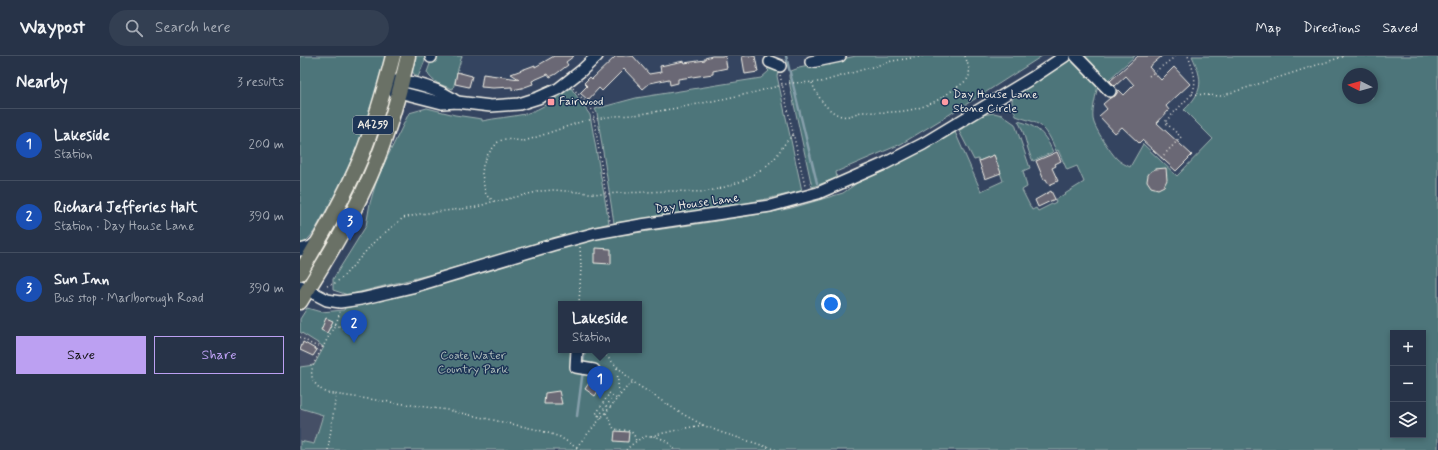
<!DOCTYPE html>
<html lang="en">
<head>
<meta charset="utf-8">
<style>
	body { margin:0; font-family:Mynerve,sans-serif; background:#333f52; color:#f1f3f6 }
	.controls { position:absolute; right:12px; bottom:12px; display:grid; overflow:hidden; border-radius:0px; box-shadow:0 2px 6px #0003 }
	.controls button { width:36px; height:36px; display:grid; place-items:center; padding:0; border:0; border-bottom:1px solid #434e60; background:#273348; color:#f1f3f6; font:20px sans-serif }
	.compass { position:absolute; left:1042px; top:12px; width:36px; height:36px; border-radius:50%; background:#273348; box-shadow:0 2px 6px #0003; rotate:276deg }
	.you { position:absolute; left:531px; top:248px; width:14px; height:14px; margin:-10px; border:3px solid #fff; border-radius:50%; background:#1a73e8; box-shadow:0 0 0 6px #1a73e833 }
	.badge { display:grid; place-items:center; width:26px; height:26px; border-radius:50%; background:#bca0f2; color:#fff; font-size:13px; font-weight:700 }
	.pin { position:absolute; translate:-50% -33px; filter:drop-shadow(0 1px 2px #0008) }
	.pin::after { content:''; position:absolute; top:21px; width:14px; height:12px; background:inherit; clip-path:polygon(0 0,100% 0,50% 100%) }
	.popup { position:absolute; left:258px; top:245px; width:84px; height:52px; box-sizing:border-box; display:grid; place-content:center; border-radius:0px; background:#273348; filter:drop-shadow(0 1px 3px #0005); font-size:13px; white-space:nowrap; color:#a4aab4 }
	.popup b { font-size:15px; color:#f1f3f6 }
	.popup::after { content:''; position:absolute; left:50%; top:100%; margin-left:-8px; border:8px solid transparent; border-top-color:#273348 }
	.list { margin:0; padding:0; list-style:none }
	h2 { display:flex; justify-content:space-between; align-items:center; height:52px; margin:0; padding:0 16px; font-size:17px }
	h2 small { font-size:13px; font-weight:400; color:#a4aab4 }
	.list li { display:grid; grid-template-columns:26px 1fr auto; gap:12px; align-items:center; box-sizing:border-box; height:72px; padding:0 16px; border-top:1px solid #434e60 }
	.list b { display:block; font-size:15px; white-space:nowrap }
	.list p { margin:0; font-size:13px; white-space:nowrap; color:#a4aab4 }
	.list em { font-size:13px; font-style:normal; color:#a4aab4 }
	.actions { display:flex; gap:8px; padding:12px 16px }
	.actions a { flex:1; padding:9px 0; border:1px solid #bca0f2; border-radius:0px; text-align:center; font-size:14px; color:#bca0f2 }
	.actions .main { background:#bca0f2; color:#111 }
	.icon { flex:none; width:22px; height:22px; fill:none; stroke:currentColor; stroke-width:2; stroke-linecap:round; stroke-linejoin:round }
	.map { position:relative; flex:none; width:1138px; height:394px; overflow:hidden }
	header { display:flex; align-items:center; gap:24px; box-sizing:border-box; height:56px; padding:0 20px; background:#273348; border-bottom:1px solid #434e60 }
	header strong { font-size:19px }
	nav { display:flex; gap:22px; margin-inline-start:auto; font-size:14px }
	.search { width:280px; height:36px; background:#333f52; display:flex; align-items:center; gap:10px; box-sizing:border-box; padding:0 14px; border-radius:22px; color:#a4aab4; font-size:15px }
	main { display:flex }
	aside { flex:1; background:#273348 }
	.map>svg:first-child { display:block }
	.built { fill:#444f66 }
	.green { fill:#4d757a; stroke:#a0b3b1; fill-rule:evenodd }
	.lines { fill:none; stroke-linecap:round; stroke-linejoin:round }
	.stream { stroke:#869fab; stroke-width:2.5 }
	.building { fill:#6a6874; stroke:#f4f1e8 }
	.minor-casing { stroke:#f4f1e8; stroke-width:14 }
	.major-casing { stroke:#f4f1e8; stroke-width:17 }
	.path { stroke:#f4f1e8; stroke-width:1.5; stroke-dasharray:1 3; stroke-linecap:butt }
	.minor { stroke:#1d3557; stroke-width:11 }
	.major { stroke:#6a7166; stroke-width:14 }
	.poi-dot { fill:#ff9aa2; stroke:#1d3557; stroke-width:1.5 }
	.labels { text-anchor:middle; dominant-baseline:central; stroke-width:3; stroke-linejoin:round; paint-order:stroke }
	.shield { fill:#1d3557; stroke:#b4b9bc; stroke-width:1 }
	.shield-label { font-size:11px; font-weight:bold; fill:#f4f1e8 }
	.poi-label { font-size:12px; fill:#f4f1e8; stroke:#1d3557; text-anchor:start }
	.street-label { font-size:12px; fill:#f4f1e8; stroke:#1d3557 }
	.park-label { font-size:12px; fill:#b1bfbc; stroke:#1d3557 }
</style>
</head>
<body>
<header>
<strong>Waypost</strong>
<div class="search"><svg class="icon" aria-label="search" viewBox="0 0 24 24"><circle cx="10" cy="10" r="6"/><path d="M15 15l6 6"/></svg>Search here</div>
<nav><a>Map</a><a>Directions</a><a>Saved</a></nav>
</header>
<main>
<aside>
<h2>Nearby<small>3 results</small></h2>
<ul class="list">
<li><span class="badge" style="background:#1a4fb4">1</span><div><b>Lakeside</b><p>Station</p></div><em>200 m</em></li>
<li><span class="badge" style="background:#1a4fb4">2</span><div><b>Richard Jefferies Halt</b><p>Station · Day House Lane</p></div><em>390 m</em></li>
<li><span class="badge" style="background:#1a4fb4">3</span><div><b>Sun Inn</b><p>Bus stop · Marlborough Road</p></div><em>390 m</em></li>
</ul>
<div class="actions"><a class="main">Save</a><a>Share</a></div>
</aside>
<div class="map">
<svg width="1138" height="394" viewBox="0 0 1138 394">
	<rect width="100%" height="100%" fill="#344460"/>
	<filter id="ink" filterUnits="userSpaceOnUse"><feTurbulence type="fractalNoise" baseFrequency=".025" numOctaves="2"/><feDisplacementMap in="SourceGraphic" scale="8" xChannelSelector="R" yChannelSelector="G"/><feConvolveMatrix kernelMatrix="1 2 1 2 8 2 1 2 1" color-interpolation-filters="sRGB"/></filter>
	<g filter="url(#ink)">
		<g class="built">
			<polygon points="0,276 24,290 14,309 0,311"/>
			<polygon points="0,352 23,359 13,394 0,394"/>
		</g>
		<g class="green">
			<path d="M0,0h86c-12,55 -35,110 -62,158 -7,12 -12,25 -24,31z"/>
			<path d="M114,0h13l-9,21c-9,-5 -6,-12 -4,-21z"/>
			<path d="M133,0h29l-4,13 -5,20c-11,-4 -21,-6 -26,-17z"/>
			<polygon points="556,0 742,0 683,38 601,88 536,116 537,122 512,131 490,30 489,19 491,15 499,12"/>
			<polygon points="785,0 835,0 807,25"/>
			<path d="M892,0h246v394h-1138v-9l14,3 9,-29 -23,-7v-41l14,-2 10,-18 -24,-15v-13l7,-11 14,4 23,-2 2,-4 243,-68 39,-4 76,-11 63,-10 25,-5 51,-15 14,-10 54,-26 44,-25 26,59 22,-10 -9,-26 -15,6 -1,-2 -4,1 -15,-29 15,-11 8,-5 12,-2 8,2 13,9 15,44 -7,3 4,16 -5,3 10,20 4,-2 2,3 18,-9 -1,-2 29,-18 -7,-16 -10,4 -9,-20 -2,1c-4,-10 -9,-22 -18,-27 -7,-4 -15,-5 -22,-8 -2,-7 -8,-16 0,-22l51,-33 4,-1h4l23,25c-2,11 -6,23 -5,34 1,9 18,34 24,40 3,3 9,6 13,8l13,-23 34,32 36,-37 -29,-29c20,-19 19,-30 8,-54zM1048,18h24v24h-24zM261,248h78v46h-78zM1093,277h30v102h-30z"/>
			<polygon points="471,12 479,13 477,20 502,135 434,150 314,167 297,57 295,53 336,42 461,22 469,15 467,13"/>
			<path d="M271,32l19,27 19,108 -173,50 -88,22 -15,-5v-11l33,-53 4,-23 8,-27 31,-63 18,-5 28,7 27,4v2c14,-3 29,-4 43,-7 17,-5 32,-16 46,-26z"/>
			<path d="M718,65c20,5 27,13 35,31l-20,9c-7,-12 -7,-27 -15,-40z"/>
			<polygon points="72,98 58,134 9,220 6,220 61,115"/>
		</g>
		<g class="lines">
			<g class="stream">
				<polyline points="486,0 517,127"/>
				<polyline points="283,309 285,294"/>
				<polyline points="277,360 283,314"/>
			</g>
		</g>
		<g class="building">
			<polygon points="254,0 274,0 266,6 268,9 256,18 250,21 248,18 232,25 233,28 222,32 212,34 212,31 193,32 181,31 183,18 219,23 211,18 235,9 235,11"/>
			<polygon points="316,0 333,0 349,18 361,16 360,10 384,5 384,7 405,4 405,2 412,0 425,0 427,12 413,15 413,18 378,23 378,27 370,29 369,23 350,27 343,33 324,13 302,35 299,32 288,44 280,37 287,30 284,27 290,21 292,23"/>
			<polygon points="442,0 455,0 458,16 445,18"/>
			<polygon points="838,0 862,0 849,11 861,24 874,11 890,28 866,50 869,54 857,67 892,99 876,115 842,84 839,87 822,71 815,77 799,60 807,53 803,48 810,42 815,40 819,34 824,39 834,29 826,20 815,30 810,25"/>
			<polygon points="157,16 172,20 169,31 155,28"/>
			<polygon points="757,96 761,105 755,108 756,110 752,112 758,125 749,129 746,123 744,124 736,105"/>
			<polygon points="694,99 701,117 685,123 679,105"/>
			<polygon points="866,112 867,124 864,130 858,133 851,131 847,125 848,119 850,116 855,113"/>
			<polygon points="751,135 755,143 738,151 735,144"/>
			<polygon points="296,192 311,193 311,208 294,207 294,198 296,198"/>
			<polygon points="26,262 33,265 27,277 21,274"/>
			<polygon points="3,286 17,294 13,300 0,294"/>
			<polygon points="297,320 304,325 295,340 285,333 293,321"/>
			<polygon points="259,335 262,348 244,348 245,337"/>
			<polygon points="315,375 329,376 328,386 314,385"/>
		</g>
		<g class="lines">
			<defs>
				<g id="minor">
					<polyline points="776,0 810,35"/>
					<polyline points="131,1 131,0"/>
					<polyline points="470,6 480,10"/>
					<polyline points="511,6 540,0"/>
					<path d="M94,25c18,-1 48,9 63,21"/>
					<polyline points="91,34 142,47 157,46 191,50 219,48 238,42 258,33 281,15 297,0"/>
					<polyline points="0,194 11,191 17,186"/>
					<polyline points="0,230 27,244 40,246 61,243 112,231 252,189 296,177 341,169 470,150 518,137 584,108 623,88 732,22 765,0"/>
					<polyline points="277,294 276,311 294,314"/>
				</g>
				<g id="major">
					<path d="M0,217c21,-36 43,-73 60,-113 14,-34 24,-69 33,-104"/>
					<path d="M0,246c28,-45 57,-92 77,-142 13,-33 23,-69 31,-104"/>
				</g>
			</defs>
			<use href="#minor" class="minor-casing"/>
			<use href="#major" class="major-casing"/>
			<g class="path">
				<polyline points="480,19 505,130"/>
				<polyline points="849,20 876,0"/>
				<path d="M512,27c5,13 16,30 30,33 8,2 14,-4 21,-4 33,1 59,1 87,-20 19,-14 24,-11 15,-36"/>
				<polyline points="273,32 291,52 293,56 310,166"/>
				<polyline points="892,38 921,40 1045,0"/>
				<polyline points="493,79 486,86 475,102 464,112 442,125 422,132 405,136 369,135 301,138 254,134 241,135 199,145 194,145 187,140 185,136 182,118 183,109 188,98 198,86 204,83 224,85 231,83 283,65 314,60 335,59 383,51 452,37 490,27 521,26 592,5 624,0"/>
				<path d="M861,102l20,-21 -16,-15 27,-28c6,-13 1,-25 -4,-38"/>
				<polyline points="27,230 35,227 42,222 76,184 103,162 120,158 177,151 194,145"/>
				<polyline points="279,248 281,211 280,191"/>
				<polyline points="35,268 54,278"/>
				<polyline points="0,281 13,289 23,291 37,265 40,256"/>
				<path d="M23,291c-11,19 -20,31 3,46l121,17 92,20 21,7 20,13"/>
				<polyline points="300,294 333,326 379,356 403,369 420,376 477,394"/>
				<polyline points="317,312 319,340"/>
				<polyline points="309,337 317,343"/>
				<path d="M306,357l8,16c12,2 20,-1 22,13"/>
				<polyline points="299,360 313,341"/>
				<polyline points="302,362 296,358 309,338"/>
				<polyline points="351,380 386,372 403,369"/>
				<polyline points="28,394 36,339"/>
				<polyline points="274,394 327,331 333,326"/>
				<path d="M326,394c5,-5 11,-10 18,-13 11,-4 25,4 31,13"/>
			</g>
			<use href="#minor" class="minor"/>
			<use href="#major" class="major"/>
		</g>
	</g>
	<g class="poi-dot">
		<rect x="247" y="42" width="8" height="8" rx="2"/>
		<circle cx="645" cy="46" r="4"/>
	</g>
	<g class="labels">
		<rect class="shield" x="53" y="60" width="40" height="18" rx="3"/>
		<g class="shield-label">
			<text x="73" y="69">A4259</text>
		</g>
		<g class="poi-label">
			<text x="653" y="39">Day House Lane<tspan x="653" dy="14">Stone Circle</tspan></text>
			<text x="259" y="46">Fairwood</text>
		</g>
		<g class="street-label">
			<text transform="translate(397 148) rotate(-8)">Day House Lane</text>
		</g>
		<g class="park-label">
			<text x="173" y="300">Coate Water<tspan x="173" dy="14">Country Park</tspan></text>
		</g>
	</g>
</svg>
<div class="controls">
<button>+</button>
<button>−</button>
<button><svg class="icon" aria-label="layers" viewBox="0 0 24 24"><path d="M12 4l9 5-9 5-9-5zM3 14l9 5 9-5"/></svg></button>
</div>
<svg class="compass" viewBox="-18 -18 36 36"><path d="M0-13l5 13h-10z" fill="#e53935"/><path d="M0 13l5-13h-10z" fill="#a4aab4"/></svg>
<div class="you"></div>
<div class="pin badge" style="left:300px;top:343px;background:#1a4fb4">1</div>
<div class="popup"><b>Lakeside</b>Station</div>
<div class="pin badge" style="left:54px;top:287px;background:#1a4fb4">2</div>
<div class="pin badge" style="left:50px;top:185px;background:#1a4fb4">3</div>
</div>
</main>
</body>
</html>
